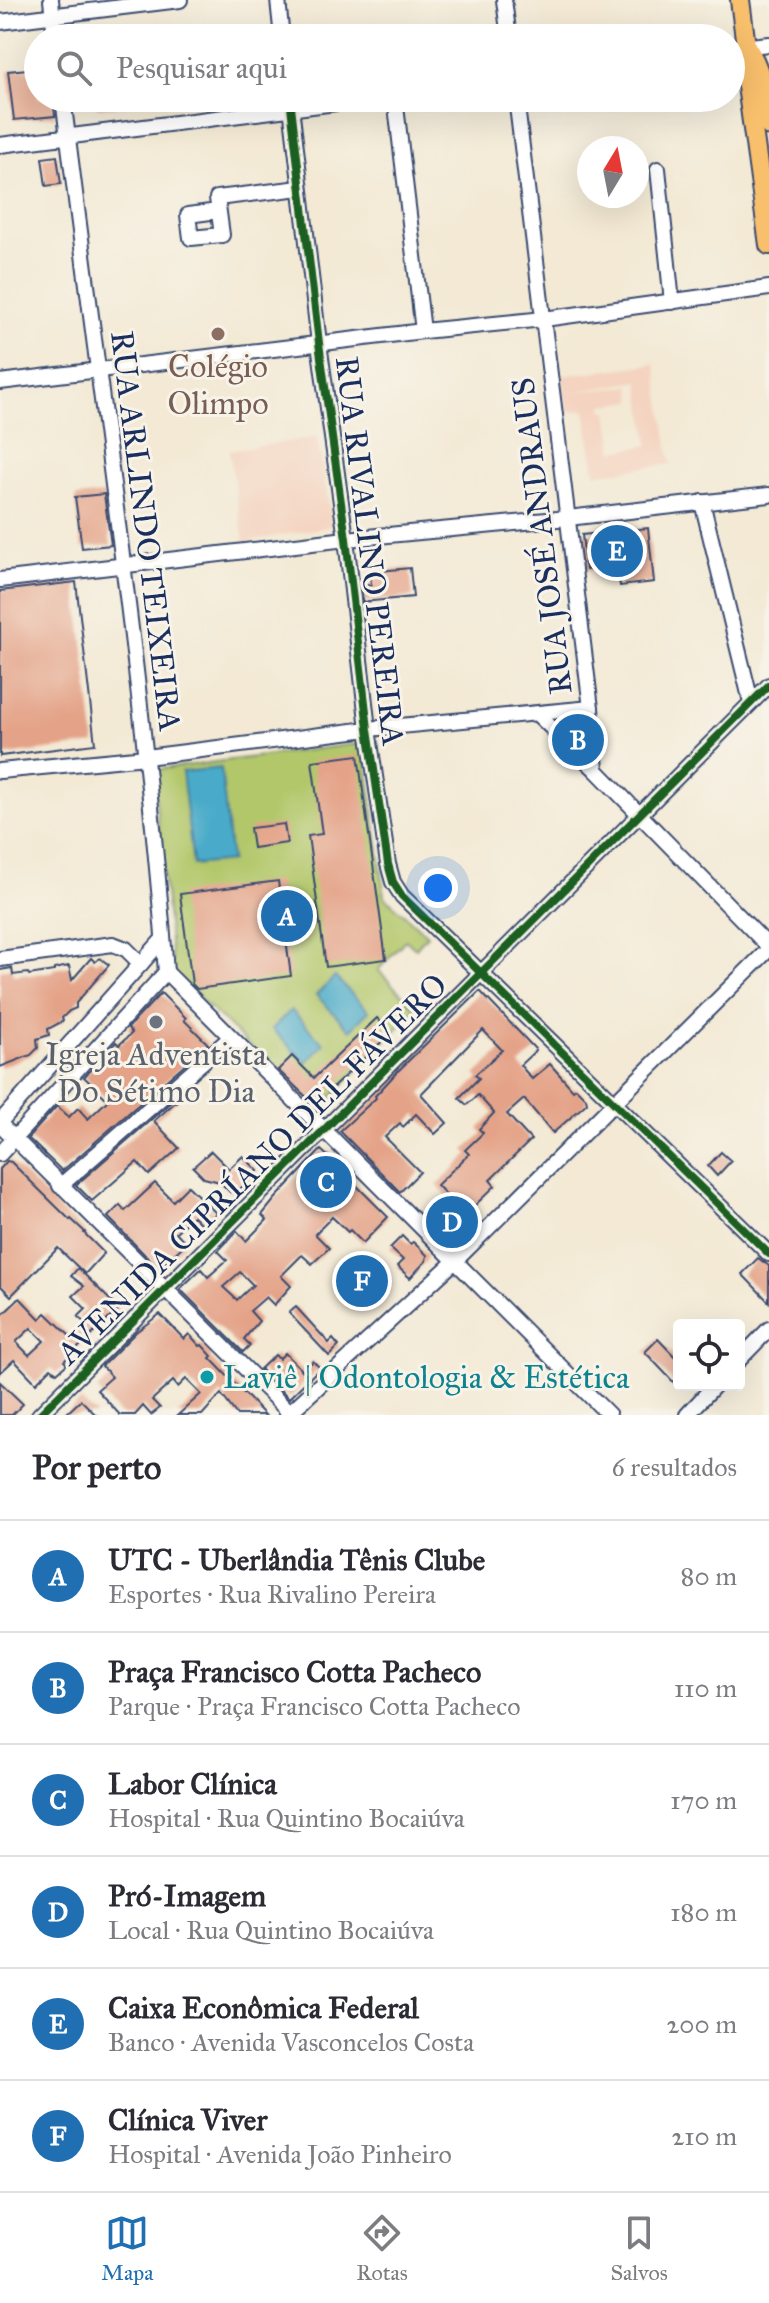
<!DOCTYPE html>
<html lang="pt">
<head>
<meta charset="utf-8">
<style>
	body { margin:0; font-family:"IM FELL Great Primer",serif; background:#f7f7f7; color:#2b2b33 }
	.controls { position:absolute; right:24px; bottom:24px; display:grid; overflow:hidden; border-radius:8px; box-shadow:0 8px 32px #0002 }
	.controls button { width:72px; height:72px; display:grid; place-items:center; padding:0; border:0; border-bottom:2px solid #e1e1e2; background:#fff; color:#2b2b33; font:40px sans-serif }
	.compass { position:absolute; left:577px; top:136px; width:72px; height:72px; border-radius:50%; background:#fff; box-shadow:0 8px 32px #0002; rotate:10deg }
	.you { position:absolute; left:438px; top:888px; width:28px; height:28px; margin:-20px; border:6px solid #fff; border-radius:50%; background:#1a73e8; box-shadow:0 0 0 12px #1a73e833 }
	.badge { display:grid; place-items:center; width:52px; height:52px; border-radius:50%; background:#1f6fb2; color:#fff; font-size:26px; font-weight:700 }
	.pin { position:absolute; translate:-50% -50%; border:4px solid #fff; box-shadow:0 2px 8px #0006 }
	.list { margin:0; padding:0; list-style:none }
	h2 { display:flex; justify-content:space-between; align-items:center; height:104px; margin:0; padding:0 32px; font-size:34px }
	h2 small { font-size:26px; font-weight:400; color:#7c7c81 }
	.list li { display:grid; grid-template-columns:52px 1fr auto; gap:24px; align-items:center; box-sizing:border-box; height:112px; padding:0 32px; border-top:2px solid #e1e1e2 }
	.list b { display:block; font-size:30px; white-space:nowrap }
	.list p { margin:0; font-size:26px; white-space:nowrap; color:#7c7c81 }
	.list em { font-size:26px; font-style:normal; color:#7c7c81 }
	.icon { flex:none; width:44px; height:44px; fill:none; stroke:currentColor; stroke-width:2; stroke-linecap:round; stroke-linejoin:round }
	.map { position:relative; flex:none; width:769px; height:1415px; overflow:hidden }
	.search { position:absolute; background:#fff; box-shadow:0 8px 32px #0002; left:24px; right:24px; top:24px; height:88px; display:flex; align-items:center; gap:20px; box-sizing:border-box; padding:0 28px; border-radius:44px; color:#7c7c81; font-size:30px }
	.sheet { height:776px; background:#fff }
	nav { display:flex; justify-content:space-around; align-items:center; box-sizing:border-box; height:112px; border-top:2px solid #e1e1e2; background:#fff; font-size:22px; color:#7c7c81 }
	nav a { display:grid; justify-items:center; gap:4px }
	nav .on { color:#1f6fb2 }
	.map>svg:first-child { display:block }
	.built { fill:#f4d3c0; fill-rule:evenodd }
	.green { fill:#b2c76b; stroke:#667b64; stroke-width:2 }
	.water { fill:#4aabc9; stroke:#326d94; stroke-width:2 }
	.building { fill:#e4a388; fill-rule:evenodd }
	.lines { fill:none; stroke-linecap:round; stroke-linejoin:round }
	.minor-casing { stroke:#3b4b70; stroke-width:18 }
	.major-casing { stroke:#3b4b70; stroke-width:22 }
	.minor { stroke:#fff; stroke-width:14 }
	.major { stroke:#f8bf6c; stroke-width:18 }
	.cycleway-casing { stroke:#f7f3e8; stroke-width:13 }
	.cycleway { stroke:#1b5e20; stroke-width:8 }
	.education-dot { fill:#8d6e63; stroke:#f7f3e8; stroke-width:3 }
	.worship-dot { fill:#6b7280; stroke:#f7f3e8; stroke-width:3 }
	.culture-dot { fill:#0f9aa8; stroke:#f7f3e8; stroke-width:3 }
	.labels { text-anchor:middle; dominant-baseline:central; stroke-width:6; stroke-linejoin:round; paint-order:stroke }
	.education-label { font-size:32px; fill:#785e54; stroke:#f7f3e8 }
	.street-label { font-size:32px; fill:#1b2f5e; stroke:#f7f3e8 }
	.worship-label { font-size:32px; fill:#5b616d; stroke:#f7f3e8 }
	.culture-label { font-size:32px; fill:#0d838f; stroke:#f7f3e8; text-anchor:start }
</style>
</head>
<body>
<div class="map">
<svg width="769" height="1415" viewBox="0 0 769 1415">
	<rect width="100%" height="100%" fill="#f7f3e8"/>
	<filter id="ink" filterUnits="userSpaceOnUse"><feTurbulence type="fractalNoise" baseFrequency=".0125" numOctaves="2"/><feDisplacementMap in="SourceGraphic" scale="16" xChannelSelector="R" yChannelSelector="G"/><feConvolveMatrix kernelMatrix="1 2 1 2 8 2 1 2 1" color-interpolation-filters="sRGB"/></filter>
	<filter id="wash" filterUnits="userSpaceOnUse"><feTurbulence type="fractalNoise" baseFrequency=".006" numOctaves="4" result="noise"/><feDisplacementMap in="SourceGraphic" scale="32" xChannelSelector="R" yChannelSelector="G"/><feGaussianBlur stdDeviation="1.8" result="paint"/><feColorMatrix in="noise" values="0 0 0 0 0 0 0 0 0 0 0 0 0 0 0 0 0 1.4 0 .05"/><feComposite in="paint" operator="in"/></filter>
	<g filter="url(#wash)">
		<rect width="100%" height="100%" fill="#f3e9d4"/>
		<g class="built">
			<path d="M655,364l16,100 -76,10 -10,-64 -18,2 -6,-36zM639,381l10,64 -35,6 -6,-40h-4l-1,-6 30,-4 -2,-15 -64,7z"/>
			<polygon points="317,437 333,526 244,542 229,451"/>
		</g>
		<g class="green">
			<polygon points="591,713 589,762 545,717"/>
			<polygon points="364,743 385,897 427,935 416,948 405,940 378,970 416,1009 318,1111 173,973 153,770"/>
		</g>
		<g class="water">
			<polygon points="221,768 231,861 193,865 182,772"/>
			<polygon points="335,977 369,1011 350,1030 316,995"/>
			<polygon points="291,1010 324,1044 306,1063 272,1029"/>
		</g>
		<g id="blocks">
			<g class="building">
				<polygon points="38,68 38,98 53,98 55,116 14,120 8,71"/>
				<polygon points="96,98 128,98 128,105 97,108"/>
				<polygon points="57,156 61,184 46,186 42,158"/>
				<polygon points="104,494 111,545 82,548 75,497"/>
				<polygon points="648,528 654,582 620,586 618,567 586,570 582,535"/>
				<polygon points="410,568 413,597 363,602 361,586 371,585 370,572"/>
				<polygon points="76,582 95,744 0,756 0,591"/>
				<polygon points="358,755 386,959 326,967 308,836 322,834 312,761"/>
				<polygon points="284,824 287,843 253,848 250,828"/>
				<polygon points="278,881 291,976 197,989 192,984 180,894"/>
				<polygon points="91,958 95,962 100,958 109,965 76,1003 76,1008 69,1011 62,1018 63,1021 48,1029 49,1035 37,1039 38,1048 31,1055 0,1067 0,970 12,968 13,975 28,973 29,975 54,971 54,969 69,966 72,980"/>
				<polygon points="480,991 536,1050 520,1065 532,1079 550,1064 573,1090 576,1088 586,1098 587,1103 553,1133 524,1099 507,1114 531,1140 490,1180 495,1186 471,1209 478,1216 451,1243 431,1223 453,1202 437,1185 469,1154 465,1150 483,1133 479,1129 494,1113 478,1095 467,1105 459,1098 479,1078 475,1075 502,1050 483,1030 421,1094 447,1123 435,1134 416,1114 403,1127 400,1123 385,1137 420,1172 400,1192 340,1131 376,1098 375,1096 398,1071"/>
				<polygon points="161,993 186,1018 184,1020 208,1044 62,1171 28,1138 57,1106 69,1117 78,1108 88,1119 108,1100 84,1077 116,1042 119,1045 132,1033 128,1028"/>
				<polygon points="377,1018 391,1033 328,1092 331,1095 318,1108 278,1070 292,1056 314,1078"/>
				<polygon points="185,1090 187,1092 154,1121 179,1148 149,1175 137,1162 92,1201 76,1185"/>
				<path d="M321,1150l11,10 -28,31 14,13 28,-29 42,42 -25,26 -13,-13 -2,2 -16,-15 -17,17 14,14 -17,16 -10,-9 -21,21 10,10 -17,19 -8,-8 -16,14 9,10 -15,18 6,6 -7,7 -63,-63 21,-20 7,8 19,-17 -9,-9 19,-20 9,10 21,-21 -5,-5 13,-16zM240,1272l13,13 -16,15 -14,-13z"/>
				<polygon points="211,1151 229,1169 243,1156 258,1171 236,1193 230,1192 220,1182 204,1178 193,1167"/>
				<polygon points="721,1152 731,1161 717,1176 708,1166"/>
				<polygon points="7,1161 11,1162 70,1220 71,1219 85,1232 84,1233 104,1253 85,1274 58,1248 11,1296 0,1285 0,1169"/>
				<polygon points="155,1183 173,1201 188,1186 216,1213 203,1226 193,1216 176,1232 186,1243 159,1269 108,1217 120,1205 125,1211"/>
				<polygon points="402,1236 410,1244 413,1242 427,1255 426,1261 410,1278 397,1266 403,1260 390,1248"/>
				<polygon points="758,1258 769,1266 769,1302 742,1274"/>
				<path d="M78,1268l41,41 -55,52 3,3 -10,9 -6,-5 -15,15 -22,-23 -14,13v-56l20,-19 20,21 6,-6 26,25 14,-14 -8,-7 8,-8 -13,-13 11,-10 -13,-10zM31,1328l13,13 -15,14 -13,-13z"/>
				<polygon points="296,1307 329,1343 333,1339 339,1346 329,1356 289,1313"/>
				<polygon points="160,1314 184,1339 189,1334 200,1346 202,1345 212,1356 210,1358 265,1415 237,1415 221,1394 202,1415 178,1415 201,1394 186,1379 178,1387 173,1381 152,1400 160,1408 151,1415 143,1406 135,1415 120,1415 97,1390 112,1377 102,1366 136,1332"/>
				<polygon points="658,1339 679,1361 679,1388 645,1352"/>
				<polygon points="285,1353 303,1371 313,1361 320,1368 289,1398 260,1369 275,1355 279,1359"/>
				<polygon points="0,1382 23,1404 12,1415 0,1415"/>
				<polygon points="81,1400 96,1415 65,1415"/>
			</g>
		</g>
	</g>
	<g filter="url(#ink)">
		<use href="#blocks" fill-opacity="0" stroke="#3b4b70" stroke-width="2"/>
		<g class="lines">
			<defs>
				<g id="minor">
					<polyline points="51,0 55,38"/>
					<polyline points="278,0 282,38"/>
					<polyline points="504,0 509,38"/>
					<polyline points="0,22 180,0"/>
					<polyline points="731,48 769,44"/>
					<path d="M63,98c36,291 80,581 103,874"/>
					<polyline points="290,98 319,343 346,539 368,729 388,864 393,882 402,896 769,1254"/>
					<polyline points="395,98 423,331"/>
					<polyline points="516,98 591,708 596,770 769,947"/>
					<polyline points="0,145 376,98"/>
					<polyline points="658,169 672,302"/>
					<polyline points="218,211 188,215 191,238 222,235 217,198 300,188"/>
					<polyline points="0,382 423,331 544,319 769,288"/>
					<polyline points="702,502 751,702"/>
					<polyline points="0,580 346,539 568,518 769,495"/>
					<polyline points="537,714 596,770"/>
					<polyline points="0,771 146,757 368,729 591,708"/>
					<polyline points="0,959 113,944 126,949 141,964"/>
					<polyline points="166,972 609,1415"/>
					<polyline points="0,1122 163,939"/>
					<polyline points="0,1124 292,1415"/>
					<polyline points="0,1154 166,972"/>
					<polyline points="60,1186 230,1038"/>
					<polyline points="739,1360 769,1329"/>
					<polyline points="39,1415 769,685"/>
					<polyline points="287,1415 454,1262 769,949"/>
					<polyline points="687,1415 715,1385"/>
				</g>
				<g id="major">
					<polyline points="740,0 746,46 744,64 769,245"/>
					<path d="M747,48c16,22 18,52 22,78"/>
				</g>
			</defs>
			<use href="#minor" class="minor-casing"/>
			<use href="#major" class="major-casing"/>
			<use href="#minor" class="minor"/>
			<use href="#major" class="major"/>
			<defs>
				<g id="cycleway">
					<polyline points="290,98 319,343 346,539 368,729 388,864 393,882 402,896 769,1254"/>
					<polyline points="39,1415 769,685"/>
				</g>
			</defs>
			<use href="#cycleway" class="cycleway-casing"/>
			<use href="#cycleway" class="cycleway"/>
		</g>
	</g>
	<circle class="education-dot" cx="218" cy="334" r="8"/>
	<circle class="worship-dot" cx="156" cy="1022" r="8"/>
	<circle class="culture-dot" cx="207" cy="1377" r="8"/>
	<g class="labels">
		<g class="education-label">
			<text x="218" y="366">Colégio<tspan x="218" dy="37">Olimpo</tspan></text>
		</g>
		<g class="street-label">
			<text transform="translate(146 531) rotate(83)">RUA ARLINDO TEIXEIRA</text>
			<text transform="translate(542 536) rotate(-97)">RUA JOSÉ ANDRAUS</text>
			<text transform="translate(370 551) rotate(83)">RUA RIVALINO PEREIRA</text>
			<text transform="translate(252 1169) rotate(-45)">AVENIDA CIPRÍANO DEL FÁVERO</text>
		</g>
		<g class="worship-label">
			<text x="156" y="1054">Igreja Adventista<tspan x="156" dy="37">Do Sétimo Dia</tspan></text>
		</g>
		<g class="culture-label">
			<text x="223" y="1377">Laviê | Odontologia &amp; Estética</text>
		</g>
	</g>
</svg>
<div class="controls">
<button><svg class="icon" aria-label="locate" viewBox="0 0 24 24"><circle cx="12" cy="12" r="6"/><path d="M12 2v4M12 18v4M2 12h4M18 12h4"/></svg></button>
</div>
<svg class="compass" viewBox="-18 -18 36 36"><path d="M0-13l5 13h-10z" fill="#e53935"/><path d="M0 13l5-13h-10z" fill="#7c7c81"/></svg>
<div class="you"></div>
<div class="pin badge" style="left:287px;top:916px">A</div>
<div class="pin badge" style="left:578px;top:740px">B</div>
<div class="pin badge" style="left:326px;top:1182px">C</div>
<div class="pin badge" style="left:452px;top:1222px">D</div>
<div class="pin badge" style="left:617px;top:551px">E</div>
<div class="pin badge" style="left:362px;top:1281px">F</div>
<div class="search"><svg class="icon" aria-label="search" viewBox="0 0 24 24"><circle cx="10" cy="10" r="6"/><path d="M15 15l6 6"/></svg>Pesquisar aqui</div>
</div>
<section class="sheet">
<h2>Por perto<small>6 resultados</small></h2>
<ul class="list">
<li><span class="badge">A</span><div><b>UTC - Uberlândia Tênis Clube</b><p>Esportes · Rua Rivalino Pereira</p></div><em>80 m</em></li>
<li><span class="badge">B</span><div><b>Praça Francisco Cotta Pacheco</b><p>Parque · Praça Francisco Cotta Pacheco</p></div><em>110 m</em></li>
<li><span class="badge">C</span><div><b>Labor Clínica</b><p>Hospital · Rua Quintino Bocaiúva</p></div><em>170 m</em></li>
<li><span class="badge">D</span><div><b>Pró-Imagem</b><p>Local · Rua Quintino Bocaiúva</p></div><em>180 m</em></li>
<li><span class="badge">E</span><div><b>Caixa Econômica Federal</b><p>Banco · Avenida Vasconcelos Costa</p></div><em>200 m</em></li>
<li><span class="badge">F</span><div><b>Clínica Viver</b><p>Hospital · Avenida João Pinheiro</p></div><em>210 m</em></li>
</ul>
</section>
<nav>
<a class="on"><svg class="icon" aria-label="map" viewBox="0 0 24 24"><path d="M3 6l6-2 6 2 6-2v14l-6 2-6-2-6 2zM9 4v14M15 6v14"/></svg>Mapa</a>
<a><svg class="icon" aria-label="directions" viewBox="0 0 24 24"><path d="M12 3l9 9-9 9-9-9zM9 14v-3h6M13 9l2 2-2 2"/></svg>Rotas</a>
<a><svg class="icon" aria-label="saved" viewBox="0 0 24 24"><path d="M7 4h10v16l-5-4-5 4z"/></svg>Salvos</a>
</nav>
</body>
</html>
